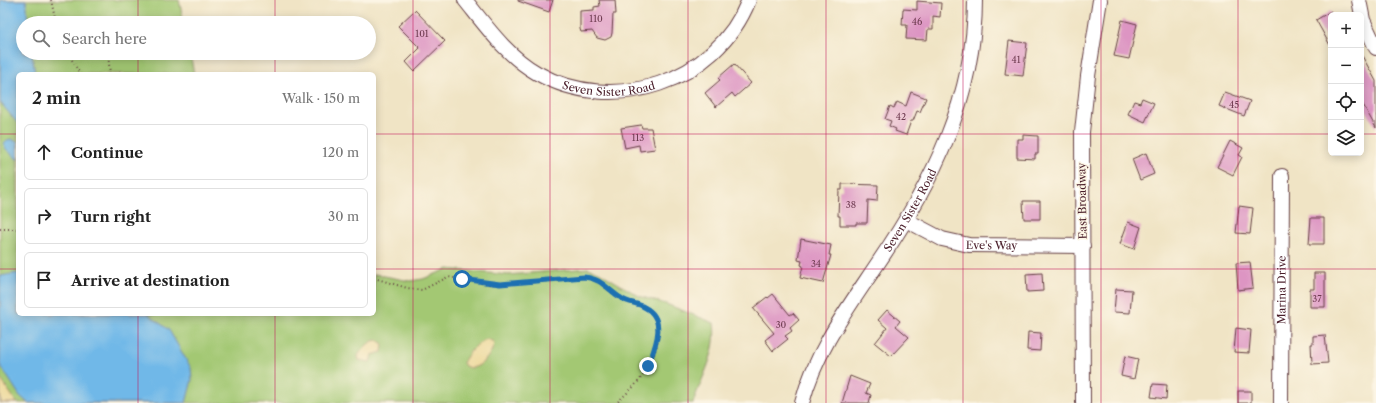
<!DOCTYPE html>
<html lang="en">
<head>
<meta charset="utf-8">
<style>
	body { margin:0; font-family:"Libre Caslon Text",serif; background:#f2f2f2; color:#222 }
	.controls { position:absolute; right:12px; top:12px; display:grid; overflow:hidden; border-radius:6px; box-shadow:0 2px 10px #0003 }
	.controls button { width:36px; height:36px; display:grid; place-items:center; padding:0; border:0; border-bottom:1px solid #e0e0e0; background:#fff; color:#222; font:20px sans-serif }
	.stop { position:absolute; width:12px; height:12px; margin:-9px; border:3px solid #1f6fb2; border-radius:50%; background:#fff }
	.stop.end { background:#1f6fb2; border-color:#fff; box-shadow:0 1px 4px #0008 }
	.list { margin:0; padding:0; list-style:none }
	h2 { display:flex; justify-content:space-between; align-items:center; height:52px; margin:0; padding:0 16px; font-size:17px }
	h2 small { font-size:13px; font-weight:400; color:#767676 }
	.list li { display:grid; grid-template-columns:26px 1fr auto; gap:12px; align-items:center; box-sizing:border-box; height:56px; margin:0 8px 8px; padding:0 8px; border:1px solid #e0e0e0; border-radius:6px }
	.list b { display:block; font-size:15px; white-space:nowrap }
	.list em { font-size:13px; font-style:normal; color:#767676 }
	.icon { flex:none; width:22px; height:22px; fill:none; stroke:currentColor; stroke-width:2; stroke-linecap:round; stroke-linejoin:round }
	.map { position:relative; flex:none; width:1376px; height:403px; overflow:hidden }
	.search { position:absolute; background:#fff; box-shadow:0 2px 10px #0003; left:16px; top:16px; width:360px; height:44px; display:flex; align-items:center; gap:10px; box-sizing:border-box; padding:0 14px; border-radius:22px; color:#767676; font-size:15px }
	.panel { position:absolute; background:#fff; box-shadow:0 2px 10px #0003; left:16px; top:72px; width:360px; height:244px; border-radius:6px }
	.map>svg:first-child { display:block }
	.green { fill:#a3c873; stroke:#76744f }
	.sand { fill:#eeda9e; stroke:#9c7c64 }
	.water { fill:#70b8e8; stroke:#5d6c8a }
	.building { fill:#dd95c3 }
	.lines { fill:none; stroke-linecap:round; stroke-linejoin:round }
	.minor-casing { stroke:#633d42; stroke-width:16 }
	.path { stroke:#633d42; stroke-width:2; stroke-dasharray:1 3; stroke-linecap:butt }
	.minor { stroke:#fff; stroke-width:14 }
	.route { stroke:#1f6fb2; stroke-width:5 }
	.grid { fill:none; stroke:#c2185b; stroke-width:1; stroke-opacity:0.55 }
	.labels { text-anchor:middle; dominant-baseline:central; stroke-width:3; stroke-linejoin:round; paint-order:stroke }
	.number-label { font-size:9px; fill:#6f3c51 }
	.street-label { font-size:11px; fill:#4a1f2b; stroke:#fcf5e5 }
</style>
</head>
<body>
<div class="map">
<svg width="1376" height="403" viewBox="0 0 1376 403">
	<rect width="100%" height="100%" fill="#fcf5e5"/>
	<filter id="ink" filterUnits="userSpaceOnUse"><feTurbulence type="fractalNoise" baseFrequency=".025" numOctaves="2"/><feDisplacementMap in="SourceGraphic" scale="8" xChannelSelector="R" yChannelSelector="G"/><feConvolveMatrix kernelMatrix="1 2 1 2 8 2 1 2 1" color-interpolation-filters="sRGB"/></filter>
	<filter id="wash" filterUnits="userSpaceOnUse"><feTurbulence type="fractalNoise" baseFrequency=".012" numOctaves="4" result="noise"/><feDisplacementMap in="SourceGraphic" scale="16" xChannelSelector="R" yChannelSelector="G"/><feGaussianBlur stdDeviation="0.9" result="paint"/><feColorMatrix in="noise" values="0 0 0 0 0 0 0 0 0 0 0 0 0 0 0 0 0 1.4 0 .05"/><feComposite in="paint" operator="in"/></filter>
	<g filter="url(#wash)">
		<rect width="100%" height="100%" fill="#f0e4c5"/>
		<path class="green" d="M0,0h179l5,23h-161v30h167l4,21h-176v240h356v-40l36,7 13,-2 25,-10 60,6 80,-7 11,4 40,24 27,8 48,19c4,29 -12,53 -21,80h-693z"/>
		<g class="sand">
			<path d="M487,339l7,3c0,11 -17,32 -29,24l-2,-3c4,-9 15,-21 24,-24z"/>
			<path d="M377,340l6,4 -1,8 -10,3 -2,7 -11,-2 -1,-4c4,-7 11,-15 19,-16z"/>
			<polygon points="0,378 17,403 1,403"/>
		</g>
		<g class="water">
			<polygon points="0,0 26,0 28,23 23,23 23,53 32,53 35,74 18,74 18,124 0,102"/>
			<polygon points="11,139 18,142 18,160 5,148 4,143 7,140"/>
			<polygon points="18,273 18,314 148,314 169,330 191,368 192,380 186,403 28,403 20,396 0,365 0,276"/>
		</g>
		<g id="blocks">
			<g class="building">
				<polygon points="518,0 553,0 549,12 518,1"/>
				<polygon points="599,0 615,0 616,14 613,14 612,33 611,37 605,40 597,38 592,31 581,32 580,29 580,11 594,10 594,7 600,6"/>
				<polygon points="917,1 941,3 940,17 933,16 933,29 928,29 927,40 906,39 907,25 902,25 903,9 917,10"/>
				<polygon points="415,10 445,41 414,71 406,62 420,48 398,26"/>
				<polygon points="1331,11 1331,47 1316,20"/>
				<polygon points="1122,20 1137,24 1129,59 1114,56"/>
				<polygon points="1009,41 1027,43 1023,76 1005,74"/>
				<polygon points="1361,54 1376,81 1376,128 1361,101"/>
				<polygon points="734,64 751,83 735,97 732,93 716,107 705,93 720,80 718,78"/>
				<polygon points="911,92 926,98 920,112 917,111 913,121 911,121 906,135 895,131 896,129 889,126 891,121 885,119 890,106 894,108 897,102 906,106"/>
				<polygon points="1225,92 1250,101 1244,116 1219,106"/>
				<polygon points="1142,98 1154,103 1145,122 1128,114 1134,101 1140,103"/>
				<polygon points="641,125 642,128 651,128 655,149 640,151 639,145 625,148 621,128"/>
				<polygon points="1023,135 1038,136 1038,154 1035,154 1035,159 1017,158 1017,139 1023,139"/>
				<polygon points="1230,141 1243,148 1239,155 1242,157 1233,175 1217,167"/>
				<polygon points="1146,153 1154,174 1140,180 1132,159"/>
				<polygon points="842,184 878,185 877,201 868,200 867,223 856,223 856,225 840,225 840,216 838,216 839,190 842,190"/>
				<polygon points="1023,201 1040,201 1040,219 1024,219"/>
				<polygon points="1239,206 1253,208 1250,234 1236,233"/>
				<polygon points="1311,218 1324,218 1324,244 1309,244"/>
				<polygon points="1128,222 1141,227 1134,249 1120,244"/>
				<polygon points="801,239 831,245 829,255 831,255 823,283 800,278 803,266 801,265 802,261 798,260"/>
				<polygon points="1250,262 1253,288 1238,290 1236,263"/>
				<polygon points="1042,273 1043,291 1027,292 1026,274"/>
				<polygon points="1314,273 1325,273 1325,307 1310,307 1310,289 1314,289"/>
				<polygon points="1116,289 1132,290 1130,313 1114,312"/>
				<polygon points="773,294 790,315 793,313 799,320 790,328 792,331 785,336 788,339 773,351 765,340 774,333 753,308 767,297 768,298"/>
				<polygon points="887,310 900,321 896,326 909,337 891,356 875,343 887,328 878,320"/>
				<polygon points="1236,328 1251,330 1249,353 1234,352"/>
				<polygon points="1028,332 1041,333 1040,351 1027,350"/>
				<polygon points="1325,335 1328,363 1312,364 1311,344 1313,344 1313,336"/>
				<polygon points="1125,356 1138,359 1134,379 1121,376"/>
				<polygon points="850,376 870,384 866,393 871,395 869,403 842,403"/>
				<polygon points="1153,384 1167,385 1166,399 1151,397"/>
				<rect x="1238" y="391" width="13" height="12"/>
			</g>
		</g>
	</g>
	<g filter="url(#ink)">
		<use href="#blocks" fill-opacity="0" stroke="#633d42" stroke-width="1"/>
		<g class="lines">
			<defs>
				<g id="minor">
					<path id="s1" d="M465,0c21,26 42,56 72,73 76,43 179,10 212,-73"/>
					<polyline points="1359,0 1363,20 1376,48"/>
					<path id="s2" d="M906,220l36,19 27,6 114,1"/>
					<path id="s3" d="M802,403c14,-53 46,-95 76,-140 54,-79 97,-165 97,-263"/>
					<polyline points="1083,403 1082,132 1088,76 1100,0"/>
					<path id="s4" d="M1281,403l1,-227"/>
				</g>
			</defs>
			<use href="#minor" class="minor-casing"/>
			<g class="path">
				<polyline points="51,0 56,23"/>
				<polyline points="68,53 80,74"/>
				<polyline points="108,53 110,74"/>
				<polyline points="117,74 120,71"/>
				<polyline points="0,229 18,229"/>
				<path d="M374,278l33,10 15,2 26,-13 42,7h11l83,-7c18,1 25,16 40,23 8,4 18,4 25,10 21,18 2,57 -12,73 -6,7 -14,13 -20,20"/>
			</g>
			<use href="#minor" class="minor"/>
		</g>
	</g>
	<g class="lines" filter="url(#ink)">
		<path class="route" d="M462,279l38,5 84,-7c17,1 24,13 37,21 7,5 16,5 23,9 24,12 11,40 4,59"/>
	</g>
	<path class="grid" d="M138,0v23M275,0v23M413,0v403M550,0v403M688,0v403M826,0v403M963,0v403M1101,0v403M1238,0v403M138,53v21M275,53v21M0,134h18M374,134h957M1361,134h15M0,269h18M374,269h1002M138,314v89M275,314v89"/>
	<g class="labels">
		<g class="number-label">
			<text x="596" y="18">110</text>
			<text x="917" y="21">46</text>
			<text x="422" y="33">101</text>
			<text x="1016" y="59">41</text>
			<text x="1234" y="104">45</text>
			<text x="901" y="116">42</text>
			<text x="638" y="137">113</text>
			<text x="851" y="204">38</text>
			<text x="816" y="263">34</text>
			<text x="1317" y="298">37</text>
			<text x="781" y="324">30</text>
		</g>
		<g class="street-label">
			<text stroke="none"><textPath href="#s1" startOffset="178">Seven Sister Road</textPath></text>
			<text transform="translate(1082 201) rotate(-91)">East Broadway</text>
			<text stroke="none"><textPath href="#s3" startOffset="222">Seven Sister Road</textPath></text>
			<text stroke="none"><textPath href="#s2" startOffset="91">Eve's Way</textPath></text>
			<text stroke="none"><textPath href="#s4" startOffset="113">Marina Drive</textPath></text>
		</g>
	</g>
</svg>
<div class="controls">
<button>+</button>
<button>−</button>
<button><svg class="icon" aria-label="locate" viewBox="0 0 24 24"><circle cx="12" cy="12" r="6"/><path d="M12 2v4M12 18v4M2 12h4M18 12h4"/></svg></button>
<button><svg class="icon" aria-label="layers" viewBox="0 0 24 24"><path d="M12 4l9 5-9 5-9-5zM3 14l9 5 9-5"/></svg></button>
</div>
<div class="stop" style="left:462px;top:279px"></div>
<div class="stop end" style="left:648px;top:366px"></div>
<div class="search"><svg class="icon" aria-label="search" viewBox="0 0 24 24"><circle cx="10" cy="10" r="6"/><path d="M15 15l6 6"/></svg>Search here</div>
<section class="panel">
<h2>2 min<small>Walk · 150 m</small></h2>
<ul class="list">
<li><svg class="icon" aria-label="ahead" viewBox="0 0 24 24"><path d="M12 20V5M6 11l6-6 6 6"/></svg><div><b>Continue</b></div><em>120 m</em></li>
<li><svg class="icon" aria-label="right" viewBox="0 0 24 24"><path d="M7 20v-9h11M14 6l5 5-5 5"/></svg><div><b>Turn right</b></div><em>30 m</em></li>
<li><svg class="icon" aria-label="arrive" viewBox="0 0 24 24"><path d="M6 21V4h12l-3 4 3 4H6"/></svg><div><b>Arrive at destination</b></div></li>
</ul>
</section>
</div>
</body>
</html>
